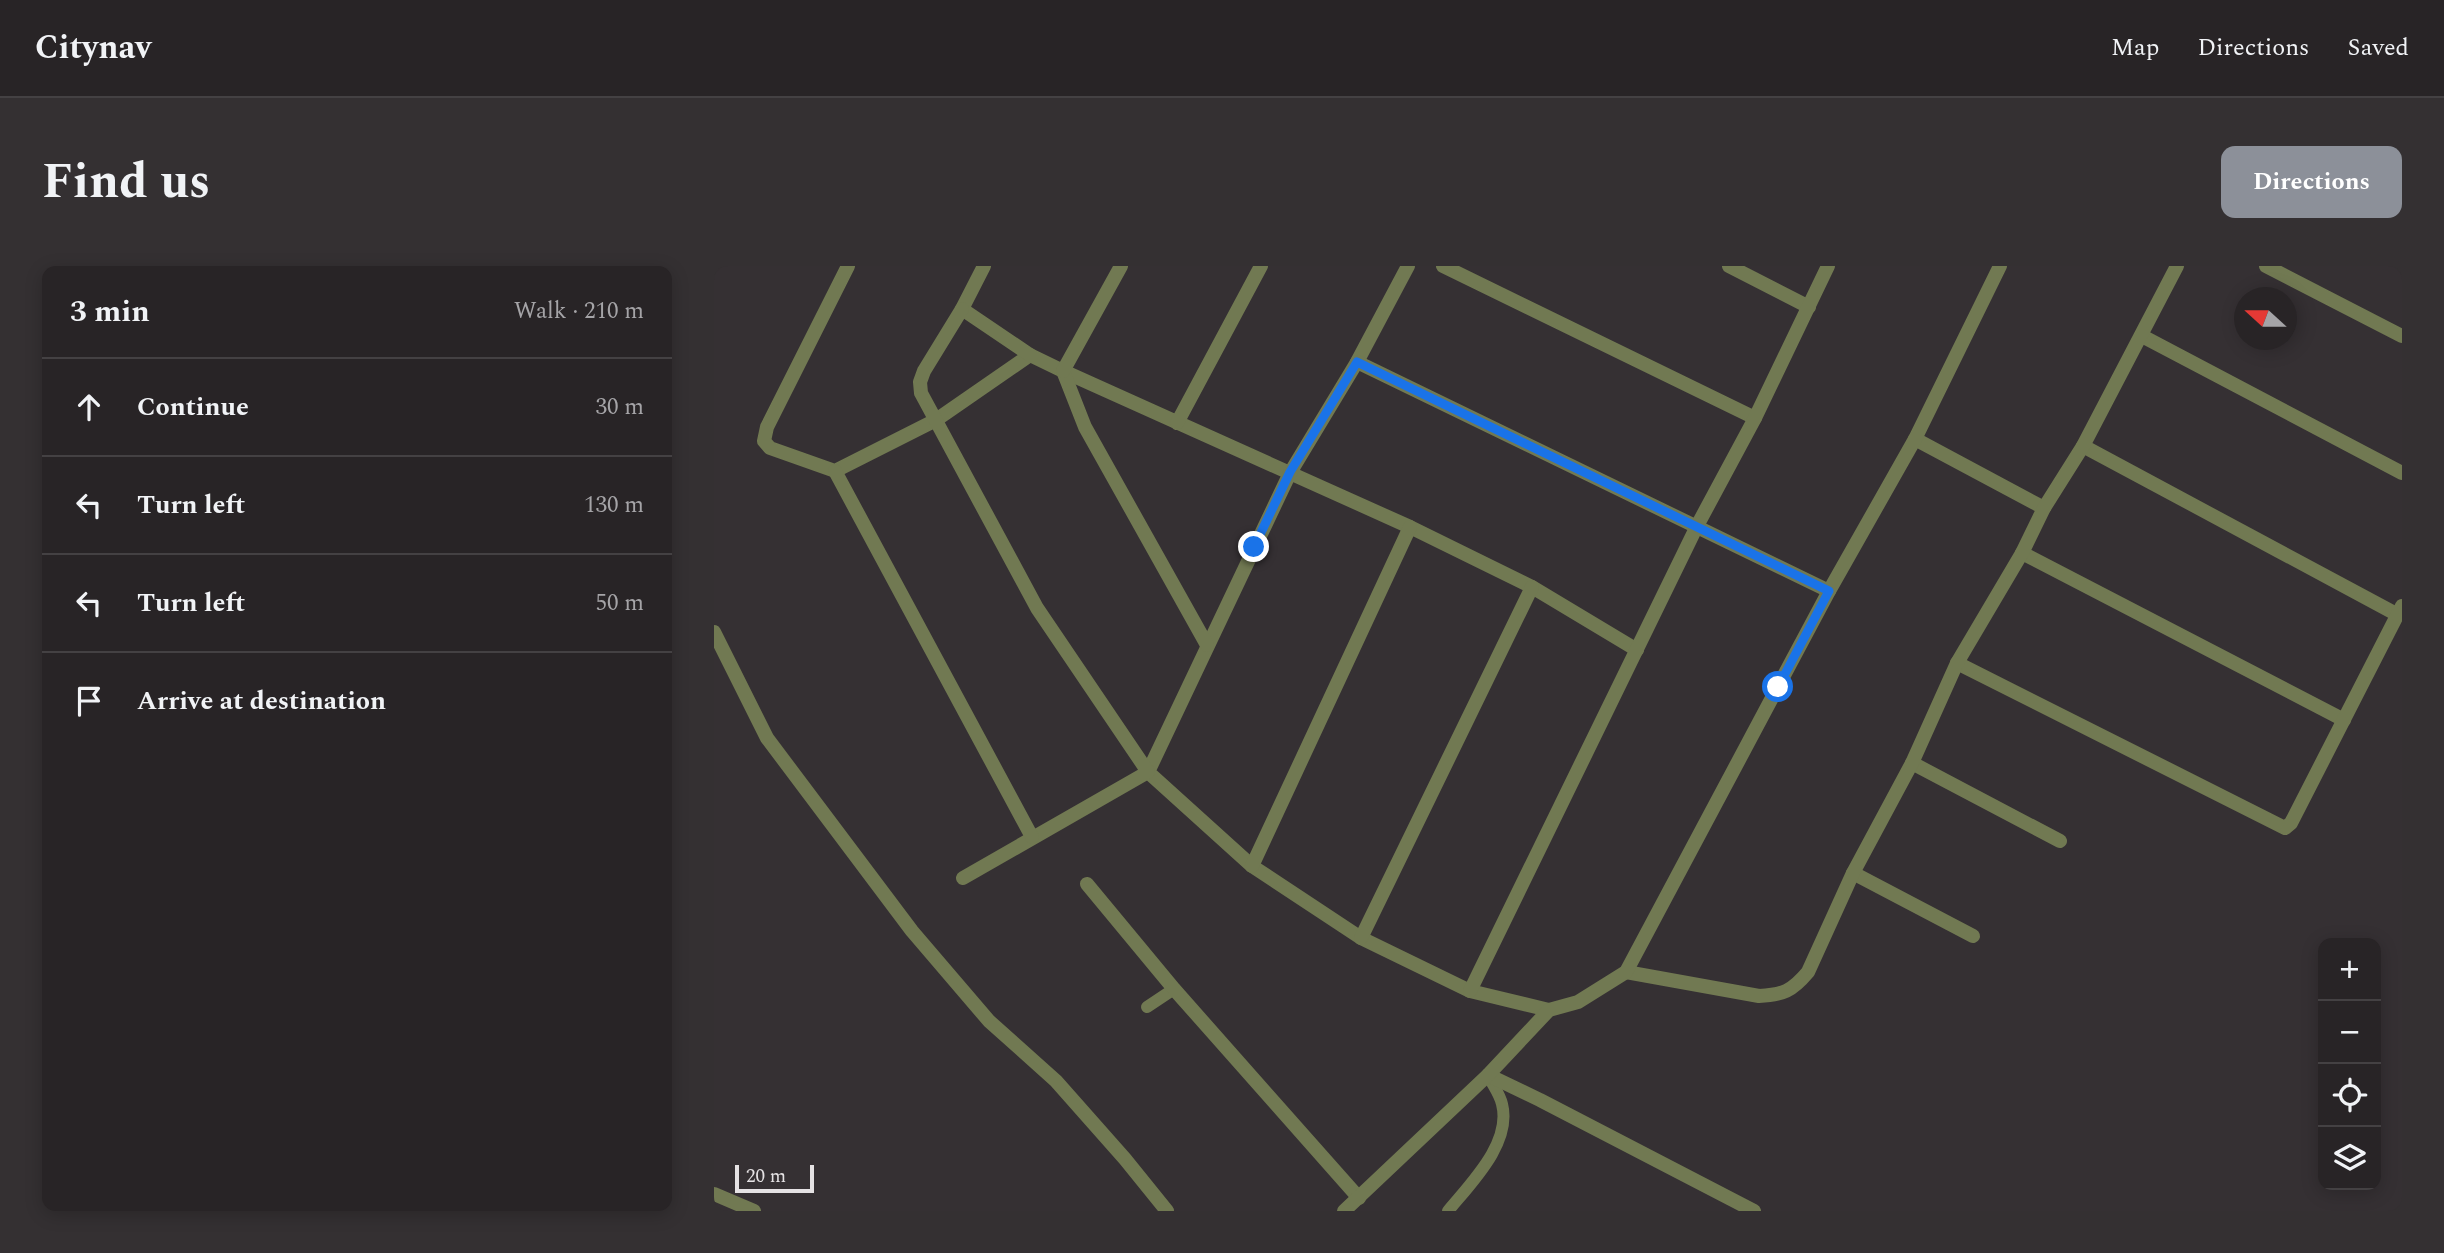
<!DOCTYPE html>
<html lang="en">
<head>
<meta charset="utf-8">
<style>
	body { margin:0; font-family:Spectral,serif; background:#343032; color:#f1f3f6 }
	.controls { position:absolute; right:21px; bottom:21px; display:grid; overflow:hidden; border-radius:14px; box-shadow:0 4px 18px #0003 }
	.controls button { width:63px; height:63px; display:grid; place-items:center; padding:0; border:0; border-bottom:2px solid #444143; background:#282426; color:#f1f3f6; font:35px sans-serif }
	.compass { position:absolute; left:1520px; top:21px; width:63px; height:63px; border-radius:50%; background:#282426; box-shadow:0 4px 18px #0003; rotate:291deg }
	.scale { position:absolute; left:21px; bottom:18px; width:79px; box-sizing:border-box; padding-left:7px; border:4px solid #e5e2e4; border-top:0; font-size:19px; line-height:24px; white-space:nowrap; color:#e5e2e4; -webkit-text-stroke:5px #353033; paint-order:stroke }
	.stop { position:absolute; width:21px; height:21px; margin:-16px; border:5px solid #1a73e8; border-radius:50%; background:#fff }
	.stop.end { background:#1a73e8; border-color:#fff; box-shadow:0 2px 7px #0008 }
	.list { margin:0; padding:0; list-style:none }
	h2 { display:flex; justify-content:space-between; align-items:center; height:91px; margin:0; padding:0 28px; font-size:30px }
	h2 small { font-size:23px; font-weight:400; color:#a5a4a7 }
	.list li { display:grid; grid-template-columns:46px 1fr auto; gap:21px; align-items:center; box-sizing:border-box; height:98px; padding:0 28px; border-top:2px solid #444143 }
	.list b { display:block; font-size:26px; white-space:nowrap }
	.list em { font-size:23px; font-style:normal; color:#a5a4a7 }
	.icon { flex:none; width:38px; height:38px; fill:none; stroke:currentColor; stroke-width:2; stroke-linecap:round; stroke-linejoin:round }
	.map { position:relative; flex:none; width:1688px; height:945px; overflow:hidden; border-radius:14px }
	header { display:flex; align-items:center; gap:42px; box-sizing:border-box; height:98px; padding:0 35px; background:#282426; border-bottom:2px solid #444143 }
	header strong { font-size:33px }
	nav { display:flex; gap:38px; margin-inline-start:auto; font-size:24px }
	.intro { display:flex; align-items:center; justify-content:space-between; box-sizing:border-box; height:168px; padding:0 42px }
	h1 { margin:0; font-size:49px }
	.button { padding:18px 32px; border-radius:14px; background:#8c9099; color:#fff; font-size:24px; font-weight:700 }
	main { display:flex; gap:42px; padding:0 42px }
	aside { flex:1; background:#282426; border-radius:14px; box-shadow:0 4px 18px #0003 }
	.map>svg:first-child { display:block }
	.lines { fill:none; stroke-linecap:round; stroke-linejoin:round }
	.lane { stroke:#717952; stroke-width:12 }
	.street { stroke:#717952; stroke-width:14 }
	.route { stroke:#1a73e8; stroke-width:9 }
</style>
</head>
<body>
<header>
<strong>Citynav</strong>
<nav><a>Map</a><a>Directions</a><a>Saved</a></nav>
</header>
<div class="intro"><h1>Find us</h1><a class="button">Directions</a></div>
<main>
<aside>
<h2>3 min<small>Walk · 210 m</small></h2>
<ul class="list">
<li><svg class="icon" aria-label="ahead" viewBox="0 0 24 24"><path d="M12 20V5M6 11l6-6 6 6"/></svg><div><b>Continue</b></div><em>30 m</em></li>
<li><svg class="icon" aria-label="left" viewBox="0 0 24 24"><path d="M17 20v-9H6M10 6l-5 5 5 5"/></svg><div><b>Turn left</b></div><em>130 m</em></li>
<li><svg class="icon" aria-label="left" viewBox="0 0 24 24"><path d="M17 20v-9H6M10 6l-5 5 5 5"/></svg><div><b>Turn left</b></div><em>50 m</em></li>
<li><svg class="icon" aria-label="arrive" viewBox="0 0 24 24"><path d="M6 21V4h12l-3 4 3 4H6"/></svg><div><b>Arrive at destination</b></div></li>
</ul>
</aside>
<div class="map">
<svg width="1688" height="945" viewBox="0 0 1688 945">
	<rect width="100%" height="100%" fill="#353033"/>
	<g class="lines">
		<g class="lane">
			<polyline points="433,741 460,723"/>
			<path d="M734,945c23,-28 64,-68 54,-107 -2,-10 -10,-20 -14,-29"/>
		</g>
		<g class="street">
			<polyline points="134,0 53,161 50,175 56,182 121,205 222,154 316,89"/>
			<polyline points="270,0 248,43 316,89 349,105 696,261 818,321 923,384"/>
			<polyline points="694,0 643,96 576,207 434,506 538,600 647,672 756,725 835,744"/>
			<polyline points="729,0 1041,152"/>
			<polyline points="1015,0 1095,41"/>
			<polyline points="1552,0 1688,70"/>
			<polyline points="248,43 210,105 206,116 207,127 323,342 434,506 249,612"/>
			<polyline points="1428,70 1688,207"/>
			<polyline points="643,96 1115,325"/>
			<polyline points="349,105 371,161 493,379"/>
			<polyline points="349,105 407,0"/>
			<polyline points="463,157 547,0"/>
			<polyline points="1201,173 1330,242"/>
			<polyline points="1369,180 1684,349"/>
			<polyline points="121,205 318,571"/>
			<polyline points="1308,287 1630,454"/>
			<polyline points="0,366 53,472 198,665 275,755 342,815 411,893 453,945"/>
			<polyline points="1243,397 1571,562 1577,557 1688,340"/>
			<polyline points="1198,497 1346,575"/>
			<polyline points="538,600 696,261"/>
			<polyline points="1139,607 1259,670"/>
			<polyline points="373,618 460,723 645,932"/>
			<polyline points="647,672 818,321"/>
			<path d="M912,706l133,24c24,-1 33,-5 49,-24l45,-99 59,-110 45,-100 65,-110 22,-45 39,-62 94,-180"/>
			<polyline points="756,725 983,260 1041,152 1114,0"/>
			<polyline points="774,809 826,834 1040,945"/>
			<polyline points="0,928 40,945"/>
			<polyline points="630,945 774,809 835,744 864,736 912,706 1115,325 1201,173 1286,0"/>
		</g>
	</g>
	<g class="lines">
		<polyline class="route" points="540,281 576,206 643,96 1115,325 1064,421"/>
	</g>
</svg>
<div class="controls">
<button>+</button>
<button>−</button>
<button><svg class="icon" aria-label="locate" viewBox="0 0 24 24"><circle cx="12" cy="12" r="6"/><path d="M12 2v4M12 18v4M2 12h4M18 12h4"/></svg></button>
<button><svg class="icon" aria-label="layers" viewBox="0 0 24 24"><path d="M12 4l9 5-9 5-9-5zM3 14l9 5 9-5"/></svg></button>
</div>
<svg class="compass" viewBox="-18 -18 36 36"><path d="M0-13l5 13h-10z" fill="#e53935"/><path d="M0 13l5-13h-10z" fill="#a5a4a7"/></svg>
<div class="scale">20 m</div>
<div class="stop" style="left:1064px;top:421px"></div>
<div class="stop end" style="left:540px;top:281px"></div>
</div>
</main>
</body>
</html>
